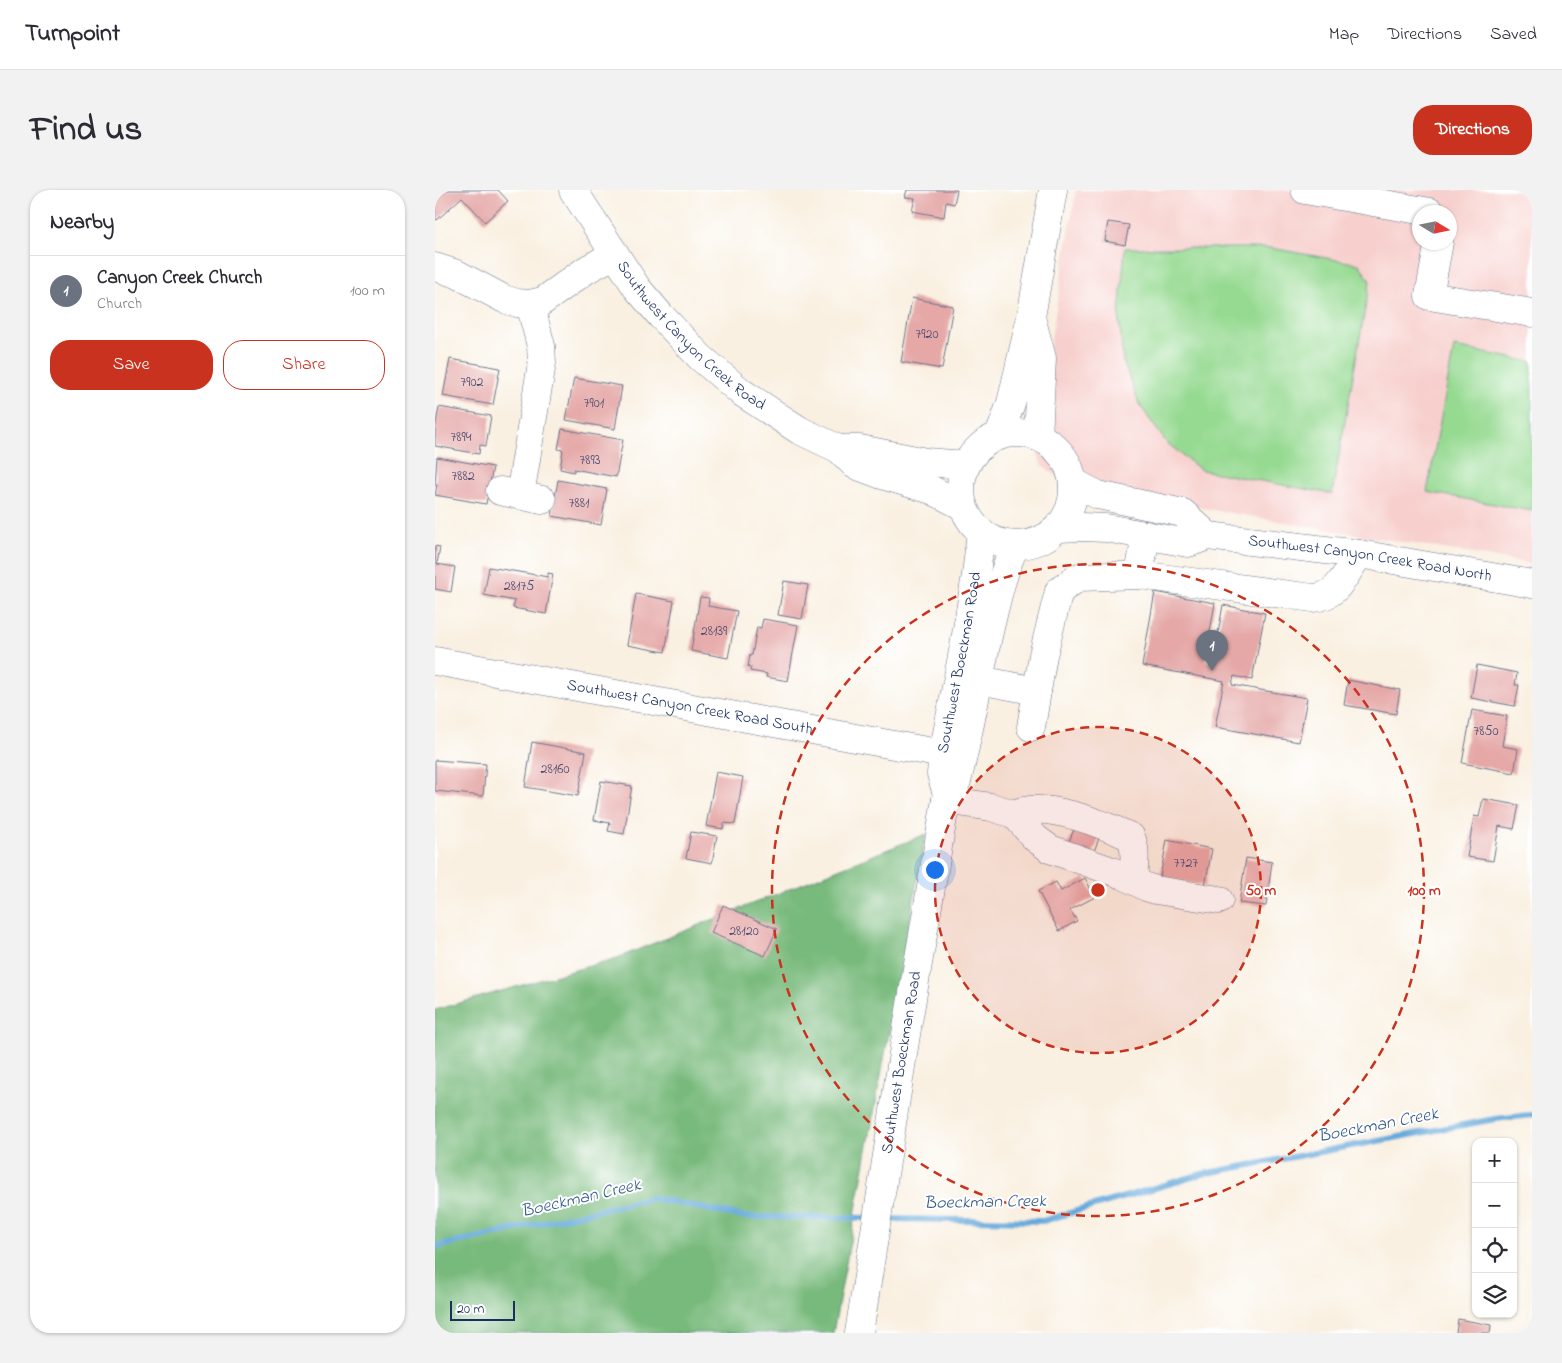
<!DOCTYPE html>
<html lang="en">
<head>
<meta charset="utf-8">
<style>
	body { margin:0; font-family:"Indie Flower",sans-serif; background:#f2f2f3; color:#2b2b33 }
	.controls { position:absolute; right:15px; bottom:15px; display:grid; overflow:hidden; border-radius:10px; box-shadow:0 1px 4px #0004 }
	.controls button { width:45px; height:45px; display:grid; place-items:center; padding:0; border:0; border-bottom:1px solid #e1e1e2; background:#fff; color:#2b2b33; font:25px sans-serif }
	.compass { position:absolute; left:977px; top:15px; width:45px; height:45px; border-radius:50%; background:#fff; box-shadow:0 1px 4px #0004; rotate:100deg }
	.scale { position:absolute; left:15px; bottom:12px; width:65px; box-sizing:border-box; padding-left:5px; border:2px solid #1b2f5e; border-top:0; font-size:14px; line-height:18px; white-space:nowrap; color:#1b2f5e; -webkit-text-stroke:4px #fff; paint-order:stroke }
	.you { position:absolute; left:499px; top:679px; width:18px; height:18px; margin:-12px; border:4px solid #fff; border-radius:50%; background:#1a73e8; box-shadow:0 0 0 8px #1a73e833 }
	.badge { display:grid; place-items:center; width:32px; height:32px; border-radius:50%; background:#c8321e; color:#fff; font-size:16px; font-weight:700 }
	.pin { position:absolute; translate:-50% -41px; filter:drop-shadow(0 1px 2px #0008) }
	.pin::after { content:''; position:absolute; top:26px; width:18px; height:15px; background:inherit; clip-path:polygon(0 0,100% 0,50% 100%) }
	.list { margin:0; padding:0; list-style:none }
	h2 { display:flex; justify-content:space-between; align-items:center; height:65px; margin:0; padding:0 20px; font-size:21px }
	h2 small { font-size:16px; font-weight:400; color:#7c7c81 }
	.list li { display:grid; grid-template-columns:32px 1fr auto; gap:15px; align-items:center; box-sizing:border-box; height:70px; padding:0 20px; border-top:1px solid #e1e1e2 }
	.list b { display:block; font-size:19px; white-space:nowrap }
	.list p { margin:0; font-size:16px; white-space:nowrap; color:#7c7c81 }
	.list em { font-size:16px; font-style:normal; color:#7c7c81 }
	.actions { display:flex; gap:10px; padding:15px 20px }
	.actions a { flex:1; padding:11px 0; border:1px solid #c8321e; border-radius:20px; text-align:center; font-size:18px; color:#c8321e }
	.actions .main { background:#c8321e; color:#fff }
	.icon { flex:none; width:28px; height:28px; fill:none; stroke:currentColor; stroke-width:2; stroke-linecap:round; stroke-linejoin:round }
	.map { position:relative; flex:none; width:1097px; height:1143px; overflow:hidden; border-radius:20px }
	header { display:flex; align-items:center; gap:30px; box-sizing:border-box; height:70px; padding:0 25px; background:#fff; border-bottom:1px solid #e1e1e2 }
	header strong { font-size:24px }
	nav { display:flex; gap:28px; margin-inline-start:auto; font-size:18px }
	.intro { display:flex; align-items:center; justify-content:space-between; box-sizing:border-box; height:120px; padding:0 30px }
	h1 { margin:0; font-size:35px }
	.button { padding:12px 22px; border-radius:20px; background:#c8321e; color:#fff; font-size:18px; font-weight:700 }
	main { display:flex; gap:30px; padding:0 30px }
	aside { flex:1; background:#fff; border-radius:20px; box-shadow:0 1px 4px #0004 }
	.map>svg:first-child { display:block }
	.built { fill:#f7d0cd; fill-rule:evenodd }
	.green { fill:#96da92; stroke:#588478 }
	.forest { fill:#78ba7c; stroke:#4a746d }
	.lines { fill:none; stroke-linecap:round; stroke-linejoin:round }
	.stream { stroke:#66aadb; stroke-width:6 }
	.building { fill:#e5a8a7; fill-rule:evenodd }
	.minor-casing { stroke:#69738c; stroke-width:29 }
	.major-casing { stroke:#69738c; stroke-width:29 }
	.minor { stroke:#fff; stroke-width:28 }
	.major { stroke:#fff; stroke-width:28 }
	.ring { fill:none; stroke:#c8321e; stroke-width:2.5; stroke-dasharray:9 6 }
	.labels { text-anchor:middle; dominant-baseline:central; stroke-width:4; stroke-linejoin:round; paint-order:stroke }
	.number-label { font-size:14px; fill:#4e4d70 }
	.street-label { font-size:16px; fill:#1b2f5e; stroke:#fff }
	.water-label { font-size:18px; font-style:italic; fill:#355a8a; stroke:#fff }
	.centre { fill:#c8321e; stroke:#fff; stroke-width:2.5 }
	.ring-label { font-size:15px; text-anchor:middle; font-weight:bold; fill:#c8321e; stroke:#fff; stroke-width:4; stroke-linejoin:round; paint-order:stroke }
</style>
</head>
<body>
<header>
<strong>Turnpoint</strong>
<nav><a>Map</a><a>Directions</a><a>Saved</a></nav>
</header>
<div class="intro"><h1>Find us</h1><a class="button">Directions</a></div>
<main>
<aside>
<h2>Nearby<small></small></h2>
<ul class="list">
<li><span class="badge" style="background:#6b7280">1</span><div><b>Canyon Creek Church</b><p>Church</p></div><em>100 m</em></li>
</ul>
<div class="actions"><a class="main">Save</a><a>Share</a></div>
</aside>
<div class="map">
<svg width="1097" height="1143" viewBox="0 0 1097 1143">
	<rect width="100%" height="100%" fill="#fff"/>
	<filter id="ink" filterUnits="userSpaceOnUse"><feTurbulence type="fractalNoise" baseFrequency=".02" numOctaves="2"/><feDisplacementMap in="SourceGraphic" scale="10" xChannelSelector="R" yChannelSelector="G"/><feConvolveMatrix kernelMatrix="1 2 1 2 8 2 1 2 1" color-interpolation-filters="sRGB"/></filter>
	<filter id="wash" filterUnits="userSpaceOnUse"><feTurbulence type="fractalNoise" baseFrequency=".0096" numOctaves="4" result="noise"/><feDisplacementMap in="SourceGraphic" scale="20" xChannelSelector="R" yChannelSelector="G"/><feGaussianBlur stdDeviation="1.12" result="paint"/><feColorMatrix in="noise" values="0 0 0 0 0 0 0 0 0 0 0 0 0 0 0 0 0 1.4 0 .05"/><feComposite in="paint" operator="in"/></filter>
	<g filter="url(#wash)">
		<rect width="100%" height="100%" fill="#f9f0e1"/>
		<path class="built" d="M641,0h456v374l-460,-78 -31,-21 -7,-26zM984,22h30v30h-30z"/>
		<g class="green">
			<polygon points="690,58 836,58 924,74 935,91 897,304 766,280 731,252 704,214 688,171 684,125"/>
			<polygon points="1019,157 1097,172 1097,321 992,302"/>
		</g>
		<polygon class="forest" points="491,644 398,1143 0,1143 0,820 182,768"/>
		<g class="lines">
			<g class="stream">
				<polyline points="449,1029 608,1031 767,984 1060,929 1097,925"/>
				<polyline points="0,1057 218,1008 310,1027 437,1028"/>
			</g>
		</g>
		<g id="blocks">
			<g class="building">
				<polygon points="0,0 63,0 73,11 50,32 27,7 2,30 0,28"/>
				<polygon points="472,0 522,0 519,14 511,12 509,27 477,21 480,8 470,7"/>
				<polygon points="673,32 694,35 690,55 670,51"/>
				<polygon points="477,108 518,116 507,179 466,172"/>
				<polygon points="15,169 65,178 58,215 8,206"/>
				<polygon points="139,188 187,196 180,239 131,230"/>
				<polygon points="4,217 56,226 51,256 45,255 44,264 0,256 0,239"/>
				<polygon points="127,239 188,250 181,287 139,279 139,282 125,279 128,260 123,259"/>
				<polygon points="2,267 58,277 51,314 0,305 2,295 0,295"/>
				<polygon points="123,290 172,299 166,335 117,326"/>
				<polygon points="0,356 5,357 2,374 20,377 16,402 0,399"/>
				<polygon points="54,377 113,387 113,383 118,384 111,424 78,418 80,411 49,405"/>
				<polygon points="349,391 373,395 367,429 343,425"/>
				<path d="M720,402l60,11 -6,35 8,1 6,-34 42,8 -13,67 -18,-4 -2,9 75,13 -8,44 -84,-15 9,-46 -82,-15zM772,461l9,2 -2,10 -9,-2z"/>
				<polygon points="201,404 239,411 230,462 192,455"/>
				<polygon points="265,407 274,408 273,416 302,421 293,468 256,461"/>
				<polygon points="328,429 363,435 353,491 331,487 332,484 315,481 316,477 313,477 315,465 317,465 322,437 326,438"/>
				<polygon points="1042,475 1082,483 1080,495 1084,495 1080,516 1036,508"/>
				<polygon points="913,490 965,500 961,524 909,515"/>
				<polygon points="1037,520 1072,526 1067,556 1083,559 1079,583 1027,573"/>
				<polygon points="97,552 151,562 143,606 90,597"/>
				<polygon points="0,570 51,574 48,606 0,601"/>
				<polygon points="281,582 308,587 300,634 289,633 288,639 271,636"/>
				<polygon points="166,591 197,596 189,644 173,641 175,633 159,630"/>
				<polygon points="1048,609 1084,615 1079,639 1064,636 1058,671 1032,667 1039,626 1044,627"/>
				<polygon points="640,637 665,646 655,671 630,661"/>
				<polygon points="256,642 282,646 277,673 251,668"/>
				<polygon points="732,650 777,659 770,696 725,687"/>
				<polygon points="811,668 837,672 831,716 804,713"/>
				<polygon points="650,688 660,707 635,720 642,731 624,741 603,701 621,692 626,701"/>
				<polygon points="288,715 342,739 330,766 276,743"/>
				<polygon points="1023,1129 1056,1135 1055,1143 1021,1143"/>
			</g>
		</g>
	</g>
	<g filter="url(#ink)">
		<use href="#blocks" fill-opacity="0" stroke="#69738c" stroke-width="1"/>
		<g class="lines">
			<defs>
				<g id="minor">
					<polyline points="870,0 995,22"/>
					<polyline points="1004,52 994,106 1097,123"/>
					<polyline points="0,77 22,84 69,109 82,113 95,114 108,111 151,80 180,64"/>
					<polyline points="65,301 107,310"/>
					<polyline points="85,305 107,173 106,156 95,114"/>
					<path d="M704,385l174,23c25,-1 33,-25 46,-44"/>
					<path id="s1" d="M0,471l508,93"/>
					<polyline points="544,490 602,501"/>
					<polyline points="596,537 608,465 624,401 644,387 704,385 711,345"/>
					<polyline points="511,610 556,617 579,624 600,648 615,659 688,685 711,697 721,700 784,710"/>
					<path d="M579,624c30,-14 88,10 117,23 6,13 3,29 2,43"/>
				</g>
				<g id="major">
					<path id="s2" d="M138,0l64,98 24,28 39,41 41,35 58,38 40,19 16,16 24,9 53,16 31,16"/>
					<polyline points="597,131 607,168 603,247"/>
					<circle cx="582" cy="299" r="56"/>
					<polyline points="564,246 576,213 596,127 618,0"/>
					<polyline points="404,259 425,259 491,272 531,275"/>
					<polyline points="638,292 663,305 748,323 773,346"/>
					<path id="s3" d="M623,338l24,-1 24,1 82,15 20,-7 151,18 173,30"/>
					<path id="s4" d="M512,604l-6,-20 2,-20 22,-113 11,-66 5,-43"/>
					<path id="s5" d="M424,1143l49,-311 38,-222 1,-6 10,-13c14,-54 22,-108 35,-162 6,-25 12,-50 23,-73"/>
				</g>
			</defs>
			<use href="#minor" class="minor-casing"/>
			<use href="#major" class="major-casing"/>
			<use href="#minor" class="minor"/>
			<use href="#major" class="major"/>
		</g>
	</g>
	<circle cx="663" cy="700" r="163" fill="#c8321e" fill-opacity=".12"/>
	<g class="ring">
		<circle cx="663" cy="700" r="163"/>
		<circle cx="663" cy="700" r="326"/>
	</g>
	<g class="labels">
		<g class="number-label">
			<text x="492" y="144">7920</text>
			<text x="37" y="192">7902</text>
			<text x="159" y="213">7901</text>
			<text x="26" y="247">7894</text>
			<text x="155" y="270">7893</text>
			<text x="28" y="286">7882</text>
			<text x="144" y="313">7881</text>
			<text x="84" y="396">28175</text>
			<text x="279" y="441">28139</text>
			<text x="1051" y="541">7850</text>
			<text x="120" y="579">28160</text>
			<text x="751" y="673">7727</text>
			<text x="309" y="741">28120</text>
		</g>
		<g class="street-label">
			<text stroke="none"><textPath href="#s2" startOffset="189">Southwest Canyon Creek Road</textPath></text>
			<text stroke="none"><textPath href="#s3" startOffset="316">Southwest Canyon Creek Road North</textPath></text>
			<text stroke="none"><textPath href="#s4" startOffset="134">Southwest Boeckman Road</textPath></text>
			<text stroke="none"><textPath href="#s1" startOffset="259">Southwest Canyon Creek Road South</textPath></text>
			<text stroke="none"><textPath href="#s5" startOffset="274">Southwest Boeckman Road</textPath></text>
		</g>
		<g class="water-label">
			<text transform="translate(943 936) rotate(-11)">Boeckman Creek</text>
			<text transform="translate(146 1009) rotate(-13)">Boeckman Creek</text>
			<text transform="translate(550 1013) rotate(-1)">Boeckman Creek</text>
		</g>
	</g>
	<circle cx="663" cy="700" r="8" class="centre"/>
	<g class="ring-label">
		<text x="826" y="705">50 m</text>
		<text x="989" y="705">100 m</text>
	</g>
</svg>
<div class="controls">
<button>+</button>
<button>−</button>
<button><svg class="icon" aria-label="locate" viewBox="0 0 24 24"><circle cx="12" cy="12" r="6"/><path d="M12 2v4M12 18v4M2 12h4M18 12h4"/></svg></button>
<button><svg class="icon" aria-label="layers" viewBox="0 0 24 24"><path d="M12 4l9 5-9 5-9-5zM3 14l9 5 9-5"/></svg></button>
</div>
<svg class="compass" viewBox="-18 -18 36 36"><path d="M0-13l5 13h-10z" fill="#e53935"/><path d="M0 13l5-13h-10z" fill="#7c7c81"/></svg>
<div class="scale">20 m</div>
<div class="you"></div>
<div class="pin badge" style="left:777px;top:481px;background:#6b7280">1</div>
</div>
</main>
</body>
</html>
